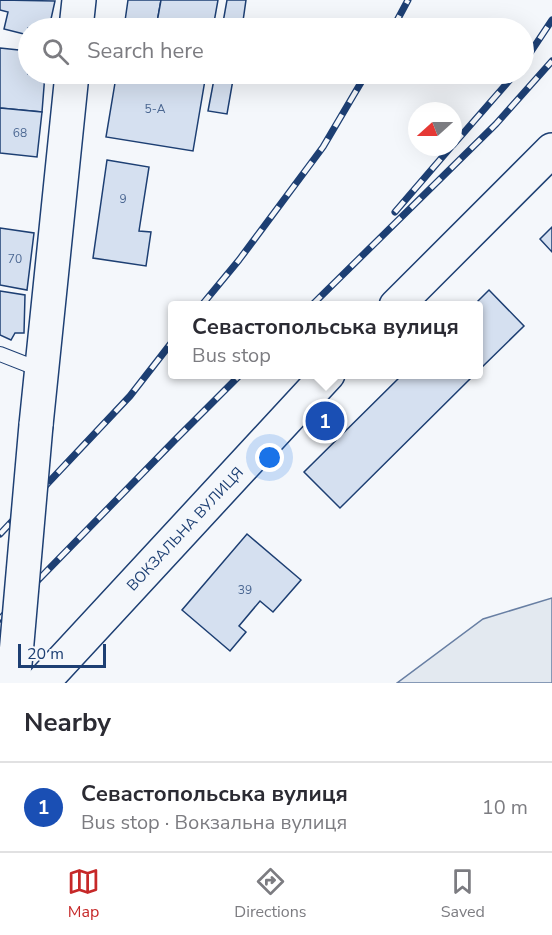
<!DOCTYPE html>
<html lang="en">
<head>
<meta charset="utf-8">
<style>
	body { margin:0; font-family:"Nunito Sans",sans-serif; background:#f7f7f7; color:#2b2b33 }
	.compass { position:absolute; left:408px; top:102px; width:54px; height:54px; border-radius:50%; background:#fff; box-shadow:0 6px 24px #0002; rotate:249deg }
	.scale { position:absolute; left:18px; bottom:15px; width:88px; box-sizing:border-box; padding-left:6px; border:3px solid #1d3f73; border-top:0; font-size:16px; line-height:21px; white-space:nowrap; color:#1d3f73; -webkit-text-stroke:4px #f4f7fb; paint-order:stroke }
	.you { position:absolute; left:270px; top:458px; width:21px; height:21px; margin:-15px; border:4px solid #fff; border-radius:50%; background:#1a73e8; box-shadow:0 0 0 9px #1a73e833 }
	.badge { display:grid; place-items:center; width:39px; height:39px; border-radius:50%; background:#c62828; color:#fff; font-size:20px; font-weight:700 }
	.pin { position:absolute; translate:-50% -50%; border:3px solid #fff; box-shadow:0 2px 6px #0006 }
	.popup { position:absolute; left:168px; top:301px; width:315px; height:78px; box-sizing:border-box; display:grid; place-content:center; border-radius:6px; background:#fff; filter:drop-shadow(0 2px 4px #0005); font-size:20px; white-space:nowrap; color:#7c7c81 }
	.popup b { font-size:22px; color:#2b2b33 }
	.popup::after { content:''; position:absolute; left:50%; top:100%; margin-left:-12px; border:12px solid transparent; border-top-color:#fff }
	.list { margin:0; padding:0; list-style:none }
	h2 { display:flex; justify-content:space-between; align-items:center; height:78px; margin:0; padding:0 24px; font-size:26px }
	h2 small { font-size:20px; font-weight:400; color:#7c7c81 }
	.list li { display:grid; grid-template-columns:39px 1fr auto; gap:18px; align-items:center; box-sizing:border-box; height:90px; padding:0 24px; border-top:2px solid #e1e1e2 }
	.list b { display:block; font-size:22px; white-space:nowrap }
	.list p { margin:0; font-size:20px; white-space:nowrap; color:#7c7c81 }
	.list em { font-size:20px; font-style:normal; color:#7c7c81 }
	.icon { flex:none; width:33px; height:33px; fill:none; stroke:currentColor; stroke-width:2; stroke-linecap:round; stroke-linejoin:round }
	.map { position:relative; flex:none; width:552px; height:683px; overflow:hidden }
	.search { position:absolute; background:#fff; box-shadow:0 6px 24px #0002; left:18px; right:18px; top:18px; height:66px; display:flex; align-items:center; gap:15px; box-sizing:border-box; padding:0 21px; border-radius:33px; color:#7c7c81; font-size:22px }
	.sheet { height:168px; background:#fff }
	nav { display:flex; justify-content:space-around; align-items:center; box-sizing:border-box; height:84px; border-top:2px solid #e1e1e2; background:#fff; font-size:16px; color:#7c7c81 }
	nav a { display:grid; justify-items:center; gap:3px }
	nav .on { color:#c62828 }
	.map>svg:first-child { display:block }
	.green { fill:#e3e9f0; stroke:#687fa3; stroke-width:1.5 }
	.building { fill:#d5e0f0; stroke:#1d3f73; stroke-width:1.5 }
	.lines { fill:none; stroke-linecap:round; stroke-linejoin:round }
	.lane-casing { stroke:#1d3f73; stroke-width:16 }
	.secondary-casing { stroke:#1d3f73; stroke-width:36 }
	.primary-casing { stroke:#1d3f73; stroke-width:36 }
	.lane { stroke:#f4f7fb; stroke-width:14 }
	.secondary { stroke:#f4f7fb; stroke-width:33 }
	.primary { stroke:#f4f7fb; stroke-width:33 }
	.rail-casing { stroke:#1d3f73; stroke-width:7 }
	.rail { stroke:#f4f7fb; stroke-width:4.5; stroke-dasharray:14; stroke-linecap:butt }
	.secondary-bridge-casing { stroke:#1d3f73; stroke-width:36; stroke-linecap:butt }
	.secondary-bridge { stroke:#f4f7fb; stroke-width:33 }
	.labels { text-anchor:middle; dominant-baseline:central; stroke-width:4.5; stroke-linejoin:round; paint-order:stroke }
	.number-label { font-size:12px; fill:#4b6792 }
	.street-label { font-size:15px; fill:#1d3f73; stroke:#f4f7fb }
</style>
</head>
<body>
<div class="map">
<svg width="552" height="683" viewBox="0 0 552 683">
	<rect width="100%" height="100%" fill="#f4f7fb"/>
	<polygon class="green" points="552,598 552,683 397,683 483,619"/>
	<g class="building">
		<polygon points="0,0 55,1 49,28 28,28 28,35 4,29 8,12 0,10"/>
		<polygon points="128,0 161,0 156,28 124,28"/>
		<polygon points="161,0 218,0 213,28 156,28"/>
		<polygon points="227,0 246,0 242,28 222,28"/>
		<polygon points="0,48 28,51 28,74 45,74 42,112 0,108"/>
		<polygon points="116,74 149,74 148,82 116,77"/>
		<polygon points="149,74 206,74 193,151 106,137 116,77 148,82"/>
		<polygon points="215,74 234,74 227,114 208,111"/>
		<polygon points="0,108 42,112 37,157 0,153"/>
		<polygon points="107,160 149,167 139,231 151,232 146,266 93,258"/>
		<polygon points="552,227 552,252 540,239"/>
		<polygon points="0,228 34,233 27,290 0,285"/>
		<polygon points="489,290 524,326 478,371 478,306 473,306"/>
		<polygon points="0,291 25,295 24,333 15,333 11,340 0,335"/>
		<polygon points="403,374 475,374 340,508 304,472"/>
		<polygon points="247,534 301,580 273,612 260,601 239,626 246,632 230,651 182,610"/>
	</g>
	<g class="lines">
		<defs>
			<polyline id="lane" points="0,354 41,370"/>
			<g id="secondary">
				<polyline points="76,28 79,0"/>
				<polyline points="36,425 72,74"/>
				<polyline points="13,683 16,654"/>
			</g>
			<g id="primary">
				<polyline points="396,306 552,150"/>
				<polyline points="42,683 328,374"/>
			</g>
		</defs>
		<use href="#lane" class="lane-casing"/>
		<use href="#secondary" class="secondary-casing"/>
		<use href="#primary" class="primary-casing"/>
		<use href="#lane" class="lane"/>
		<use href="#secondary" class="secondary"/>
		<use href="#primary" class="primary"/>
		<defs>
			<g id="rail">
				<polyline points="393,28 408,0"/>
				<polyline points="524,62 552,20"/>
				<polyline points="453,145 515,74"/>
				<polyline points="395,212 451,147"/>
				<polyline points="201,306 239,260 323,147 366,74"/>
				<polyline points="311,306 496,124 552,61"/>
				<polyline points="0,534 130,396 172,342"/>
				<polyline points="0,619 173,442 241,374"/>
			</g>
		</defs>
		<use href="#rail" class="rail-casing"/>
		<use href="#rail" class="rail"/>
		<defs>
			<polyline id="secondary-bridge" points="16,654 36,425"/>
		</defs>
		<use href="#secondary-bridge" class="secondary-bridge-casing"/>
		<use href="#secondary-bridge" class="secondary-bridge"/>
	</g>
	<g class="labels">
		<g class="number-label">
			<text x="155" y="109">5-А</text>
			<text x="20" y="133">68</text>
			<text x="123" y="199">9</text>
			<text x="15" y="259">70</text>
			<text x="245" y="590">39</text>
		</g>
		<g class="street-label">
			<text transform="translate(185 529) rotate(-47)">ВОКЗАЛЬНА ВУЛИЦЯ</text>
		</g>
	</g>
</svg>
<svg class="compass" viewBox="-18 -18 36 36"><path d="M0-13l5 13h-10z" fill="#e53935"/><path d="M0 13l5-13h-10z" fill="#7c7c81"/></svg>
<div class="scale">20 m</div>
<div class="you"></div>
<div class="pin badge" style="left:325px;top:421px;background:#1a4fb4">1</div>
<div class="popup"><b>Севастопольська вулиця</b>Bus stop</div>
<div class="search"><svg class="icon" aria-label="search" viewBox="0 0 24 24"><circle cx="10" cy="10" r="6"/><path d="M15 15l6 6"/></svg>Search here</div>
</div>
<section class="sheet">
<h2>Nearby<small></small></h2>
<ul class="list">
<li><span class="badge" style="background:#1a4fb4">1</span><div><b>Севастопольська вулиця</b><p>Bus stop · Вокзальна вулиця</p></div><em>10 m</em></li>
</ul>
</section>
<nav>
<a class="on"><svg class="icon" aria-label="map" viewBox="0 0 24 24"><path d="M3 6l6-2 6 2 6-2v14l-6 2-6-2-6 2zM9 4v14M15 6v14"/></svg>Map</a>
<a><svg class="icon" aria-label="directions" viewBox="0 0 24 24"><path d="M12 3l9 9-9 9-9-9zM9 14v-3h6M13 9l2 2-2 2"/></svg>Directions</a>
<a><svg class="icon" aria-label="saved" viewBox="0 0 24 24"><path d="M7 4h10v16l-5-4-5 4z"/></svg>Saved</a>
</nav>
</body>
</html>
